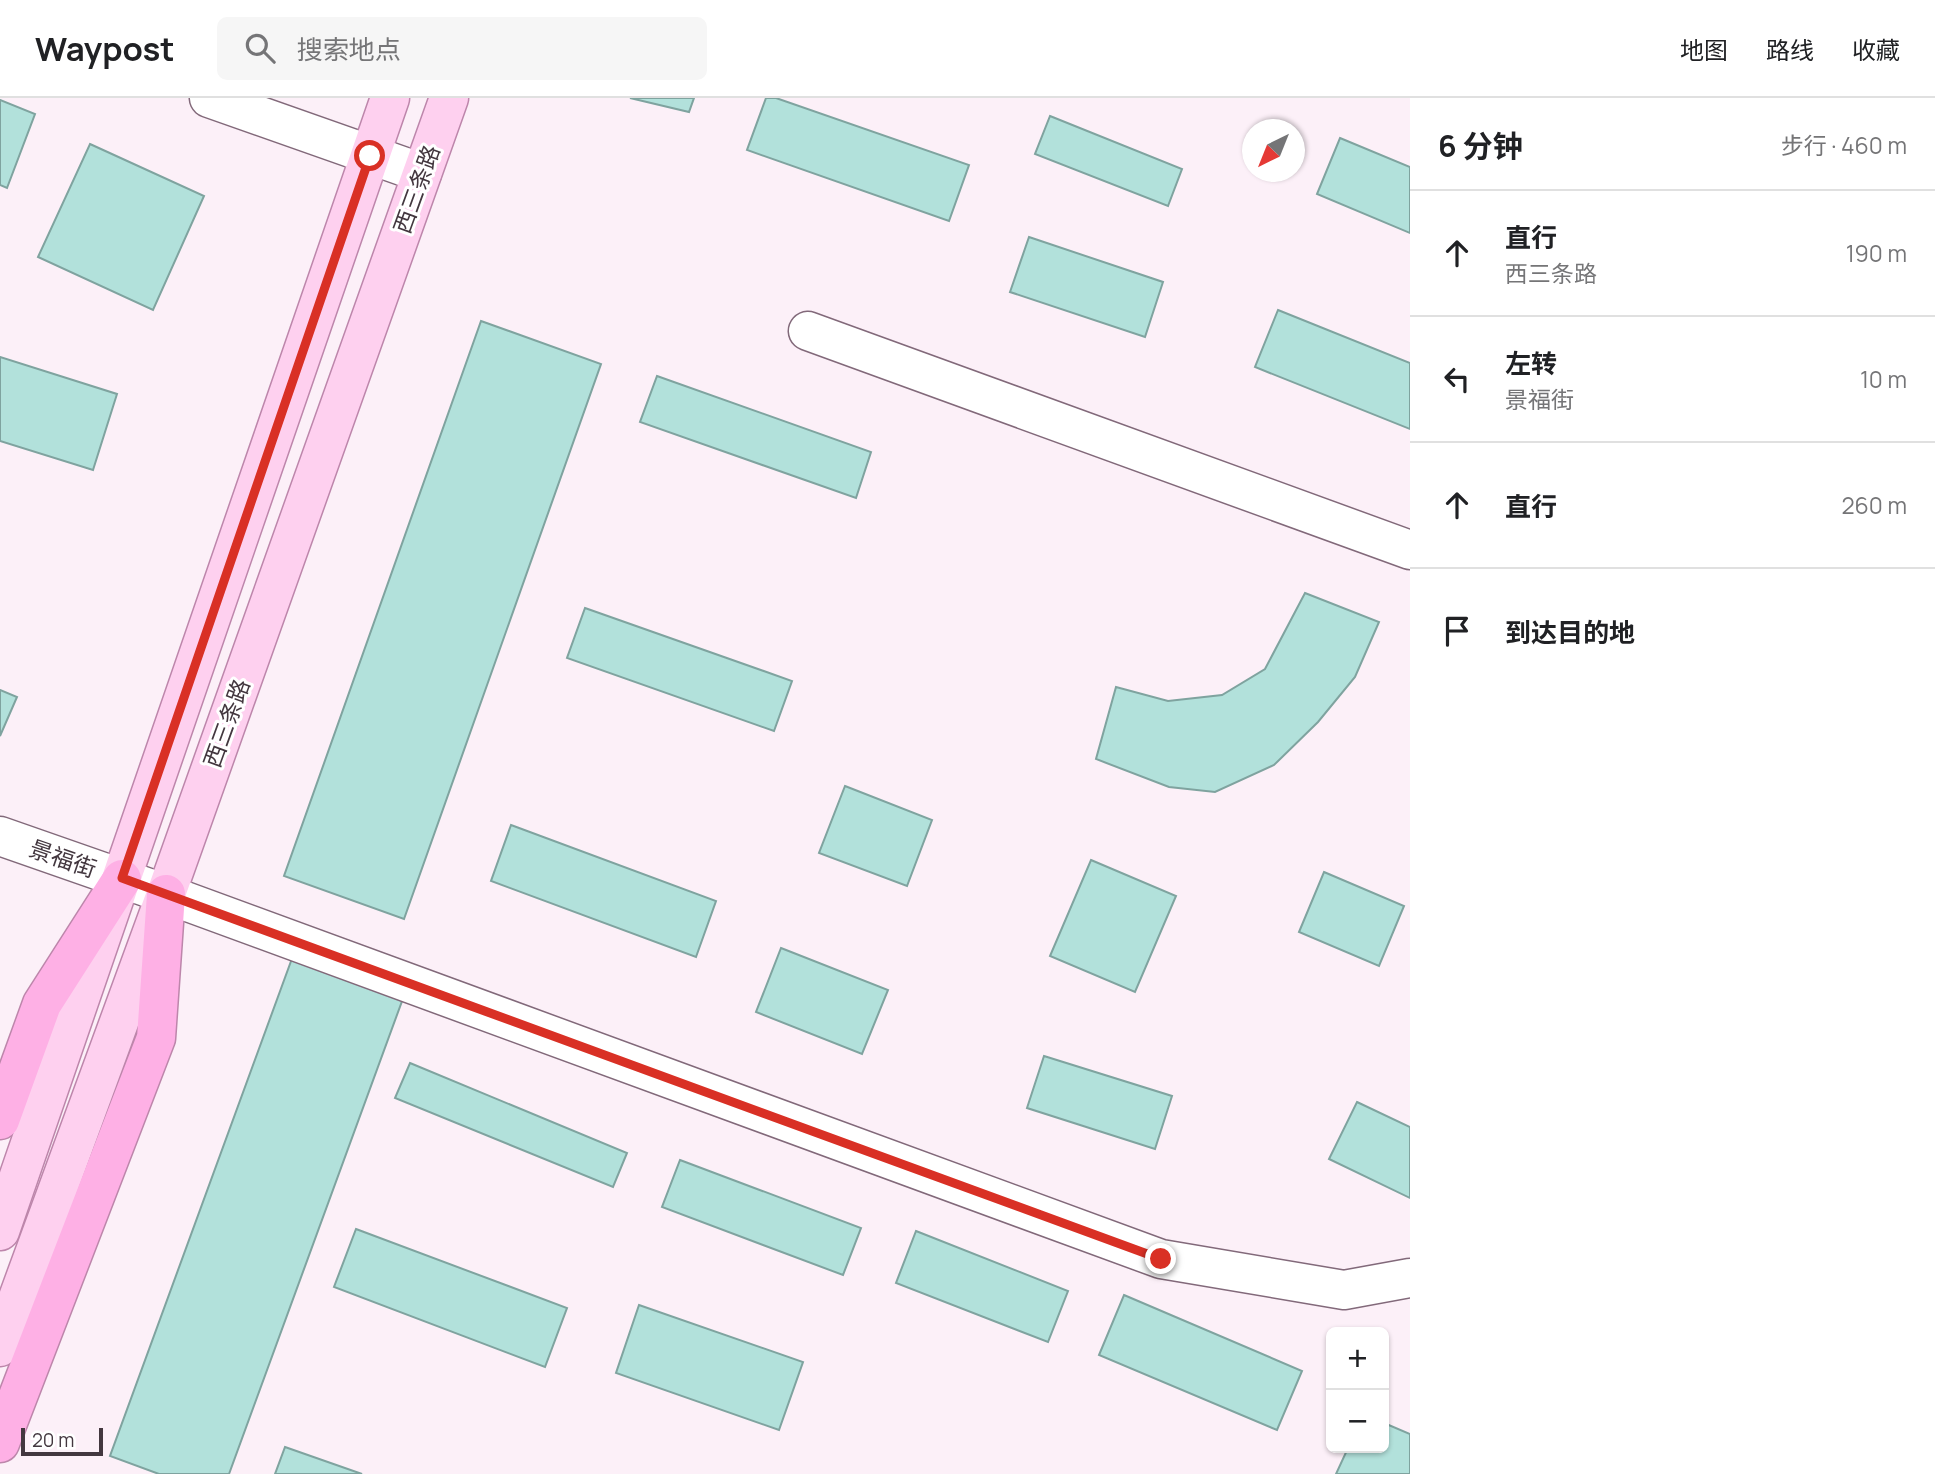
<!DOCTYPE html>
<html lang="zh">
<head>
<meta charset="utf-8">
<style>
	body { margin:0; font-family:Manrope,"Noto Sans SC",sans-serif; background:#f6f6f6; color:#202124 }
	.controls { position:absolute; right:21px; bottom:21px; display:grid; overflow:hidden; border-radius:10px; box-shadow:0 2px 5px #0004 }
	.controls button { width:63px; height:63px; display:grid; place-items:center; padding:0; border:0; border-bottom:2px solid #e0e0e0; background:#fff; color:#202124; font:35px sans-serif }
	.compass { position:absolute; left:1242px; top:21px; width:63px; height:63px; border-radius:50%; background:#fff; box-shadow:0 2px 5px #0004; rotate:223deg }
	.scale { position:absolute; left:21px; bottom:18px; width:82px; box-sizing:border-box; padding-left:7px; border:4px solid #43373f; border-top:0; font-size:19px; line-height:24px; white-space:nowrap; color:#43373f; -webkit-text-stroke:5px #fff; paint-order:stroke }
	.stop { position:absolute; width:21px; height:21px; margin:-16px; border:5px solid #d93025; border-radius:50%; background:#fff }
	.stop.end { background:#d93025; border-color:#fff; box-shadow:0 2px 7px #0008 }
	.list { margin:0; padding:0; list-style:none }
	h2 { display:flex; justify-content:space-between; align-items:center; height:91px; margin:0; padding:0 28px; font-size:30px }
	h2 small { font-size:23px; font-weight:400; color:#757577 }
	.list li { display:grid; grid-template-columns:46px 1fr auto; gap:21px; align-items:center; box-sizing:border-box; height:126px; padding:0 28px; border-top:2px solid #e0e0e0 }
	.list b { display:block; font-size:26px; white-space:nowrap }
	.list p { margin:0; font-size:23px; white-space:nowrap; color:#757577 }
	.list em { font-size:23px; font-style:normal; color:#757577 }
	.icon { flex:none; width:38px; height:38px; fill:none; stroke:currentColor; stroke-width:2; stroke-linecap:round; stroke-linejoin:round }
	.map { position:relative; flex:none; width:1410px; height:1376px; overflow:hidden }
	header { display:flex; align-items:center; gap:42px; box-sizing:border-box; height:98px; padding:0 35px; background:#fff; border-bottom:2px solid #e0e0e0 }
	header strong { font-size:33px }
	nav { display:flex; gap:38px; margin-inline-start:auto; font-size:24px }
	.search { width:490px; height:63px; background:#f6f6f6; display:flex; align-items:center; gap:18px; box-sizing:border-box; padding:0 24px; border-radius:10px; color:#757577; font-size:26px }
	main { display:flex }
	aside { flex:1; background:#fff }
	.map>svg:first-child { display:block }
	.building { fill:#b2e1db; stroke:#7fa39f; stroke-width:2 }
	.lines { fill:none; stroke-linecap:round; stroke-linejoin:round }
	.minor-casing { stroke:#82697a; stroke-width:41 }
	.major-casing { stroke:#bd86ab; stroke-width:41 }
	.highway-casing { stroke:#bd86ab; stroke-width:41 }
	.minor { stroke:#fff; stroke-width:38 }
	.major { stroke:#fed0ef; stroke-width:38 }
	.highway { stroke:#feb0e5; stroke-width:38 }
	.route { stroke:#d93025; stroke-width:9 }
	.labels { text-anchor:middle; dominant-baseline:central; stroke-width:6; stroke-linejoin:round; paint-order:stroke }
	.street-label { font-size:23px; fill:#43373f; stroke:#fff }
</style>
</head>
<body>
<header>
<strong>Waypost</strong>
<div class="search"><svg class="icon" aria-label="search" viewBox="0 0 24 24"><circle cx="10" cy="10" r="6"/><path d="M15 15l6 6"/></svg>搜索地点</div>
<nav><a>地图</a><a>路线</a><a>收藏</a></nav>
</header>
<main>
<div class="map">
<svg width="1410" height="1376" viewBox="0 0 1410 1376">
	<rect width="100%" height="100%" fill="#fcf0f8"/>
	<g class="building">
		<polygon points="630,0 694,0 689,14"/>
		<polygon points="766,0 776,0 969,67 949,123 747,52"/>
		<polygon points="0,2 35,16 7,90 0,87"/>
		<polygon points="1050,18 1182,71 1168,108 1035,56"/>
		<polygon points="1340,40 1410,69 1410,135 1317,96"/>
		<polygon points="90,46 204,98 153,212 38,159"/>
		<polygon points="1029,139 1163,184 1145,239 1010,194"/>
		<polygon points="1278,212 1410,265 1410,331 1255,269"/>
		<polygon points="481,223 601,266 404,821 284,778"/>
		<polygon points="0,259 117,296 93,372 0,343"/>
		<polygon points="657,278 871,354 856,400 640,324"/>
		<polygon points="1305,495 1379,524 1355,579 1318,624 1274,667 1215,694 1169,689 1096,661 1116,589 1168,603 1222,597 1265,571"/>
		<polygon points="585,510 792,583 774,633 567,560"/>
		<polygon points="0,592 17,599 0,638"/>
		<polygon points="845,688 932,722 907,788 819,755"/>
		<polygon points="511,727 716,803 696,859 491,783"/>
		<polygon points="1091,762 1176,798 1135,894 1050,858"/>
		<polygon points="1324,774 1404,808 1379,868 1299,834"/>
		<polygon points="781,850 888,892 862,956 756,914"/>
		<polygon points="294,855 405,895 229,1376 159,1376 110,1358"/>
		<polygon points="1044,958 1172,998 1155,1051 1027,1010"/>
		<polygon points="410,965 627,1055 613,1089 395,1000"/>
		<polygon points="1357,1004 1410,1029 1410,1100 1329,1061"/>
		<polygon points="680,1062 861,1130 843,1177 662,1109"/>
		<polygon points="356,1131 567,1210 545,1269 334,1189"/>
		<polygon points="916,1133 1068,1193 1048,1244 896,1185"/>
		<polygon points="1124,1197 1302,1273 1277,1332 1099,1257"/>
		<polygon points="639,1207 803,1264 779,1332 616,1275"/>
		<polygon points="1384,1325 1410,1336 1410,1376 1336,1376 1348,1350 1384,1350"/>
		<polygon points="285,1349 362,1376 275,1376"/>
	</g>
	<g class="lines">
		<defs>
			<g id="minor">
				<polyline points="209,0 422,75"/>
				<polyline points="808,233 1410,452"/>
				<polyline points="0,738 166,796 1161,1161 1344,1192 1410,1180"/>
			</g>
			<g id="major">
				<polyline points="0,1133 390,0"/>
				<polyline points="0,1249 166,796 449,0"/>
			</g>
			<g id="highway">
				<polyline points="0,1022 42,906 122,781"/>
				<polyline points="0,1345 156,940 166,796"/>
			</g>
		</defs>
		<use href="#minor" class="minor-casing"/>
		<use href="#major" class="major-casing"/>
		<use href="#highway" class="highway-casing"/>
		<use href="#minor" class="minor"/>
		<use href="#major" class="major"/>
		<use href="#highway" class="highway"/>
	</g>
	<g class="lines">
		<polyline class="route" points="370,58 122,780 1161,1161"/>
	</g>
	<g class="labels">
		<g class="street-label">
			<text transform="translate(416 91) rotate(-70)">西三条路</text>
			<text transform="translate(226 625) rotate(-70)">西三条路</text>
			<text transform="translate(63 760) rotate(19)">景福街</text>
		</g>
	</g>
</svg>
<div class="controls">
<button>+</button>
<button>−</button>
</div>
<svg class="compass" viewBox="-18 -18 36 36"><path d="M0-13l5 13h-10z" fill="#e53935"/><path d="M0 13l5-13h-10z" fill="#757577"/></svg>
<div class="scale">20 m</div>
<div class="stop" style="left:370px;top:58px"></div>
<div class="stop end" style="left:1161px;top:1161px"></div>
</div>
<aside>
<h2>6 分钟<small>步行 · 460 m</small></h2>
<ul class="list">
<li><svg class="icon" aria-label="ahead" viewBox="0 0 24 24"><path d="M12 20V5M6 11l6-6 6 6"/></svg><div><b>直行</b><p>西三条路</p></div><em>190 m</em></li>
<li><svg class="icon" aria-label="left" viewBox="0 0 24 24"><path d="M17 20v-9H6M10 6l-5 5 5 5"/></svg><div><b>左转</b><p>景福街</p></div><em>10 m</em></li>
<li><svg class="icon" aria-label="ahead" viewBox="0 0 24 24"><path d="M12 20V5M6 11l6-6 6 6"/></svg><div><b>直行</b></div><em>260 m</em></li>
<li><svg class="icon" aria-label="arrive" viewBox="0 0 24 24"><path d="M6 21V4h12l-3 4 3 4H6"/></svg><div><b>到达目的地</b></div></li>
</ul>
</aside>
</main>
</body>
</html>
